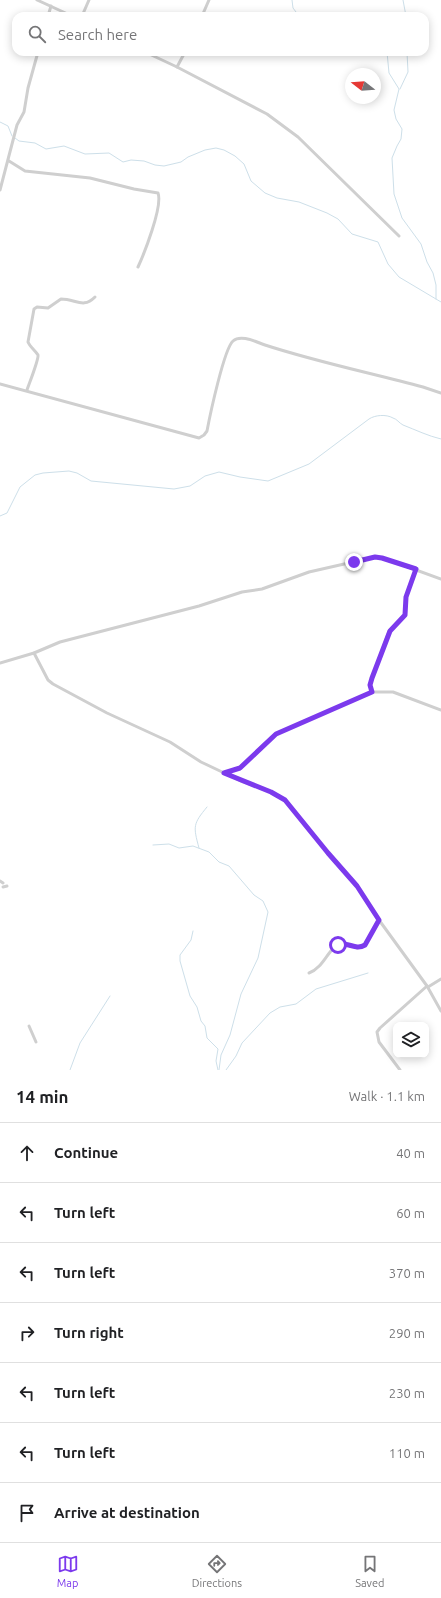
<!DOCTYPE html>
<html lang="en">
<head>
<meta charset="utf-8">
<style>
	body { margin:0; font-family:Ubuntu,sans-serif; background:#f6f6f6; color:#202124 }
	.controls { position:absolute; right:12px; bottom:12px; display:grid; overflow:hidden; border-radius:8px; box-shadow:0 2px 10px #0003 }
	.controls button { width:36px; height:36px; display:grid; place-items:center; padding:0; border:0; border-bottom:1px solid #e0e0e0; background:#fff; color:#202124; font:20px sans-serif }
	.compass { position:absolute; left:345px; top:68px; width:36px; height:36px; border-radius:50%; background:#fff; box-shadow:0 2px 10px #0003; rotate:287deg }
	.stop { position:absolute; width:12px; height:12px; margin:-9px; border:3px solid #7c3aed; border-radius:50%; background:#fff }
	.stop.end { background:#7c3aed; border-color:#fff; box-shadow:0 1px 4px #0008 }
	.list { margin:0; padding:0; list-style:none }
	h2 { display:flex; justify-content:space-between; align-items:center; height:52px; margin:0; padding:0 16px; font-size:17px }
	h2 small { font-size:13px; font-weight:400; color:#757577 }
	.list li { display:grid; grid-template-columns:26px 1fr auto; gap:12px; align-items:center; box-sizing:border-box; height:60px; padding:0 16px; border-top:1px solid #e0e0e0 }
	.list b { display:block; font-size:15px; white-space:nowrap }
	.list em { font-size:13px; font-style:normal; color:#757577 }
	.icon { flex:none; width:22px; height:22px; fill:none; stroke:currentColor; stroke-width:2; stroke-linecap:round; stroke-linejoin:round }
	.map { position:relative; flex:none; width:441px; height:1070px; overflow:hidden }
	.search { position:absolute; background:#fff; box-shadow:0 2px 10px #0003; left:12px; right:12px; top:12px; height:44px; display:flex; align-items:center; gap:10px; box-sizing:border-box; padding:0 14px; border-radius:12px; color:#757577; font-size:15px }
	.sheet { height:472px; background:#fff }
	nav { display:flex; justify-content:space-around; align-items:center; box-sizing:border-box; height:56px; border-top:1px solid #e0e0e0; background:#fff; font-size:11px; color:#757577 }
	nav a { display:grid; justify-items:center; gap:2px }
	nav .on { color:#7c3aed }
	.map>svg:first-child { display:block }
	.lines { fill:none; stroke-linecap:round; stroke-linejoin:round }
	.stream { stroke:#cddfe9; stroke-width:1 }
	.street { stroke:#cfcfcf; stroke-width:3 }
	.route { stroke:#7c3aed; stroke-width:5 }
</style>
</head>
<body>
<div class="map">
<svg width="441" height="1070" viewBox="0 0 441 1070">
	<rect width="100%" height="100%" fill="#fff"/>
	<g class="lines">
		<g class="stream">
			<polyline points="292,0 293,8 299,16"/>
			<polyline points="403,0 406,16"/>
			<polyline points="387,52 389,73 399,89 394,110 396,119 402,129 401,139 397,146 392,158 394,194 402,218 421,244 427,262 433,273 436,285 436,299"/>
			<polyline points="400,89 408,72 407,52"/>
			<polyline points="0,122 8,126 12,136"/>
			<polyline points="15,138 19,141 35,143 46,149 64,146 85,154 109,153 123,162 131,160 144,161 155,165 164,166 181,162 188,157 205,150 216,148 224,150 235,156 244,164 251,181 265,193 277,198 299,202 327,213 338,219 352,234 378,242 388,264 399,277 441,302"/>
			<path d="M0,516l7,-3 13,-26 15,-12 8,-2 26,-2 8,2 14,8 83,8 16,-3 15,-10 14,-4 21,5 28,4 41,-17 60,-45c6,-4 17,-5 24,-1 4,1 6,5 10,7 13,5 25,11 38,14"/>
			<polyline points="153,845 169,844 179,848 193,846 209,852 219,862 229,866 254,895 263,901 268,912 258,958 241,994 230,1035 221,1055 219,1070"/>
			<path d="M199,848c-6,-22 -6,-24 8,-41"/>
			<polyline points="193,931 191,940 180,955 180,961 190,996 197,1007 201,1021 205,1026 207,1038 218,1049 216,1061 218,1070"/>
			<polyline points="70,1070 80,1043 110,996"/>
			<polyline points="226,1070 236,1056 242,1043 270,1013 280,1007 296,1004 316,989 368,973"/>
		</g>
		<g class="street">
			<polyline points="37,0 72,16"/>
			<polyline points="48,16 51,6"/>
			<polyline points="82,16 89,0"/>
			<polyline points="202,16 209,0"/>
			<polyline points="145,52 177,67 267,114 298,137 399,236"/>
			<polyline points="177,67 185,52"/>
			<path d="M9,161l16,10 65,7 44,11 24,4c5,13 -14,61 -20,74"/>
			<polyline points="0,190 17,125 24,112 28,88 38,52"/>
			<path d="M0,384l199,54 5,-3 3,-4c3,-16 17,-82 26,-90 8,-7 23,1 32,4 52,17 106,28 158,42l18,6"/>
			<path d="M27,390c2,-6 12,-31 11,-35 -3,-5 -8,-8 -10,-13l6,-33 3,-2 11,1 13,-9c15,0 22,10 34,-2"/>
			<polyline points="34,653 48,680 53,684 107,713 170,742 201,762 241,781 271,792 285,800 328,853 357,886 379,920 427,986 380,1028 377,1032 379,1042 400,1070"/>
			<polyline points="0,663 34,653 60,642 199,606 242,592 262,589 309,572 375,557 386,559 441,579"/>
			<polyline points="372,692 370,685 372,678 389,631 405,615 406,597 416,569"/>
			<polyline points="224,773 240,768 276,734 372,692 393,692 441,710"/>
			<polyline points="0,881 3,883"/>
			<polyline points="3,887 7,886"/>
			<path d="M309,973c15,-5 20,-27 32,-30 5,-1 11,3 16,5l8,-3 14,-25"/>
			<polyline points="427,986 441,1011"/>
			<polyline points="428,987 441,979"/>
			<polyline points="29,1026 36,1042"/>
		</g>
	</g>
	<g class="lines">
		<path class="route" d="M338,945c10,-4 17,6 27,0l14,-25 -22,-34 -29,-33 -43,-53 -14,-8 -47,-19 16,-5 36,-34 96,-42 -2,-7 2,-7 18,-47 15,-16 1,-18 10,-28 -34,-11 -7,-1 -21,5"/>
	</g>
</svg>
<div class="controls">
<button><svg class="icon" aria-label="layers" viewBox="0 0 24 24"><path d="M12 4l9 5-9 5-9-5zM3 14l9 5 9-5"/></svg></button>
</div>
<svg class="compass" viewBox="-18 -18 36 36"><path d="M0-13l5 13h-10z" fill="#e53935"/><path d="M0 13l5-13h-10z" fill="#757577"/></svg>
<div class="stop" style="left:338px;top:945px"></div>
<div class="stop end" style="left:354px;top:562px"></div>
<div class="search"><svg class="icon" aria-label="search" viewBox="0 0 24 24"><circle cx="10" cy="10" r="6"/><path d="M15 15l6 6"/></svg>Search here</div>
</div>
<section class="sheet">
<h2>14 min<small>Walk · 1.1 km</small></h2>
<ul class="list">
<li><svg class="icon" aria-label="ahead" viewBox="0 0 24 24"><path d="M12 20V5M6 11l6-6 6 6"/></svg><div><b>Continue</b></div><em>40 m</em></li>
<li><svg class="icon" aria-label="left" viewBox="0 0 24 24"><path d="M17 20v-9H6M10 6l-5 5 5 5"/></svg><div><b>Turn left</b></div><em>60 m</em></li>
<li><svg class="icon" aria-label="left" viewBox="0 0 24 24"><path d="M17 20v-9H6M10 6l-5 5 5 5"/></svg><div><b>Turn left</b></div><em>370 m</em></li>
<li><svg class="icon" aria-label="right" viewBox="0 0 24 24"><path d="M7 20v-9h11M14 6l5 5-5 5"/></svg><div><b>Turn right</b></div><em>290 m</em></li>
<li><svg class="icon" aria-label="left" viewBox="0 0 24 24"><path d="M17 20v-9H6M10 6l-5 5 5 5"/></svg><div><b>Turn left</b></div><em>230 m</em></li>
<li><svg class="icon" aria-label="left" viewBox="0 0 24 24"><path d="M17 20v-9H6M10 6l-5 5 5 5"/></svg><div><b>Turn left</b></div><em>110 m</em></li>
<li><svg class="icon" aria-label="arrive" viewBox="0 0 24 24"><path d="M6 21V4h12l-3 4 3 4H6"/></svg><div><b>Arrive at destination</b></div></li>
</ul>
</section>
<nav>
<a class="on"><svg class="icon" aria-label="map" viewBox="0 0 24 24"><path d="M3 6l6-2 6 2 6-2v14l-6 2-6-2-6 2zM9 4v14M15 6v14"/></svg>Map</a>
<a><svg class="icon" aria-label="directions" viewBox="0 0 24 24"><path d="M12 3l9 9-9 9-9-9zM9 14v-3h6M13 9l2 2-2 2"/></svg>Directions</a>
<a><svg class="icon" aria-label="saved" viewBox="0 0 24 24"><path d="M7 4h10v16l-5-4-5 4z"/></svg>Saved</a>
</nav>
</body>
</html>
